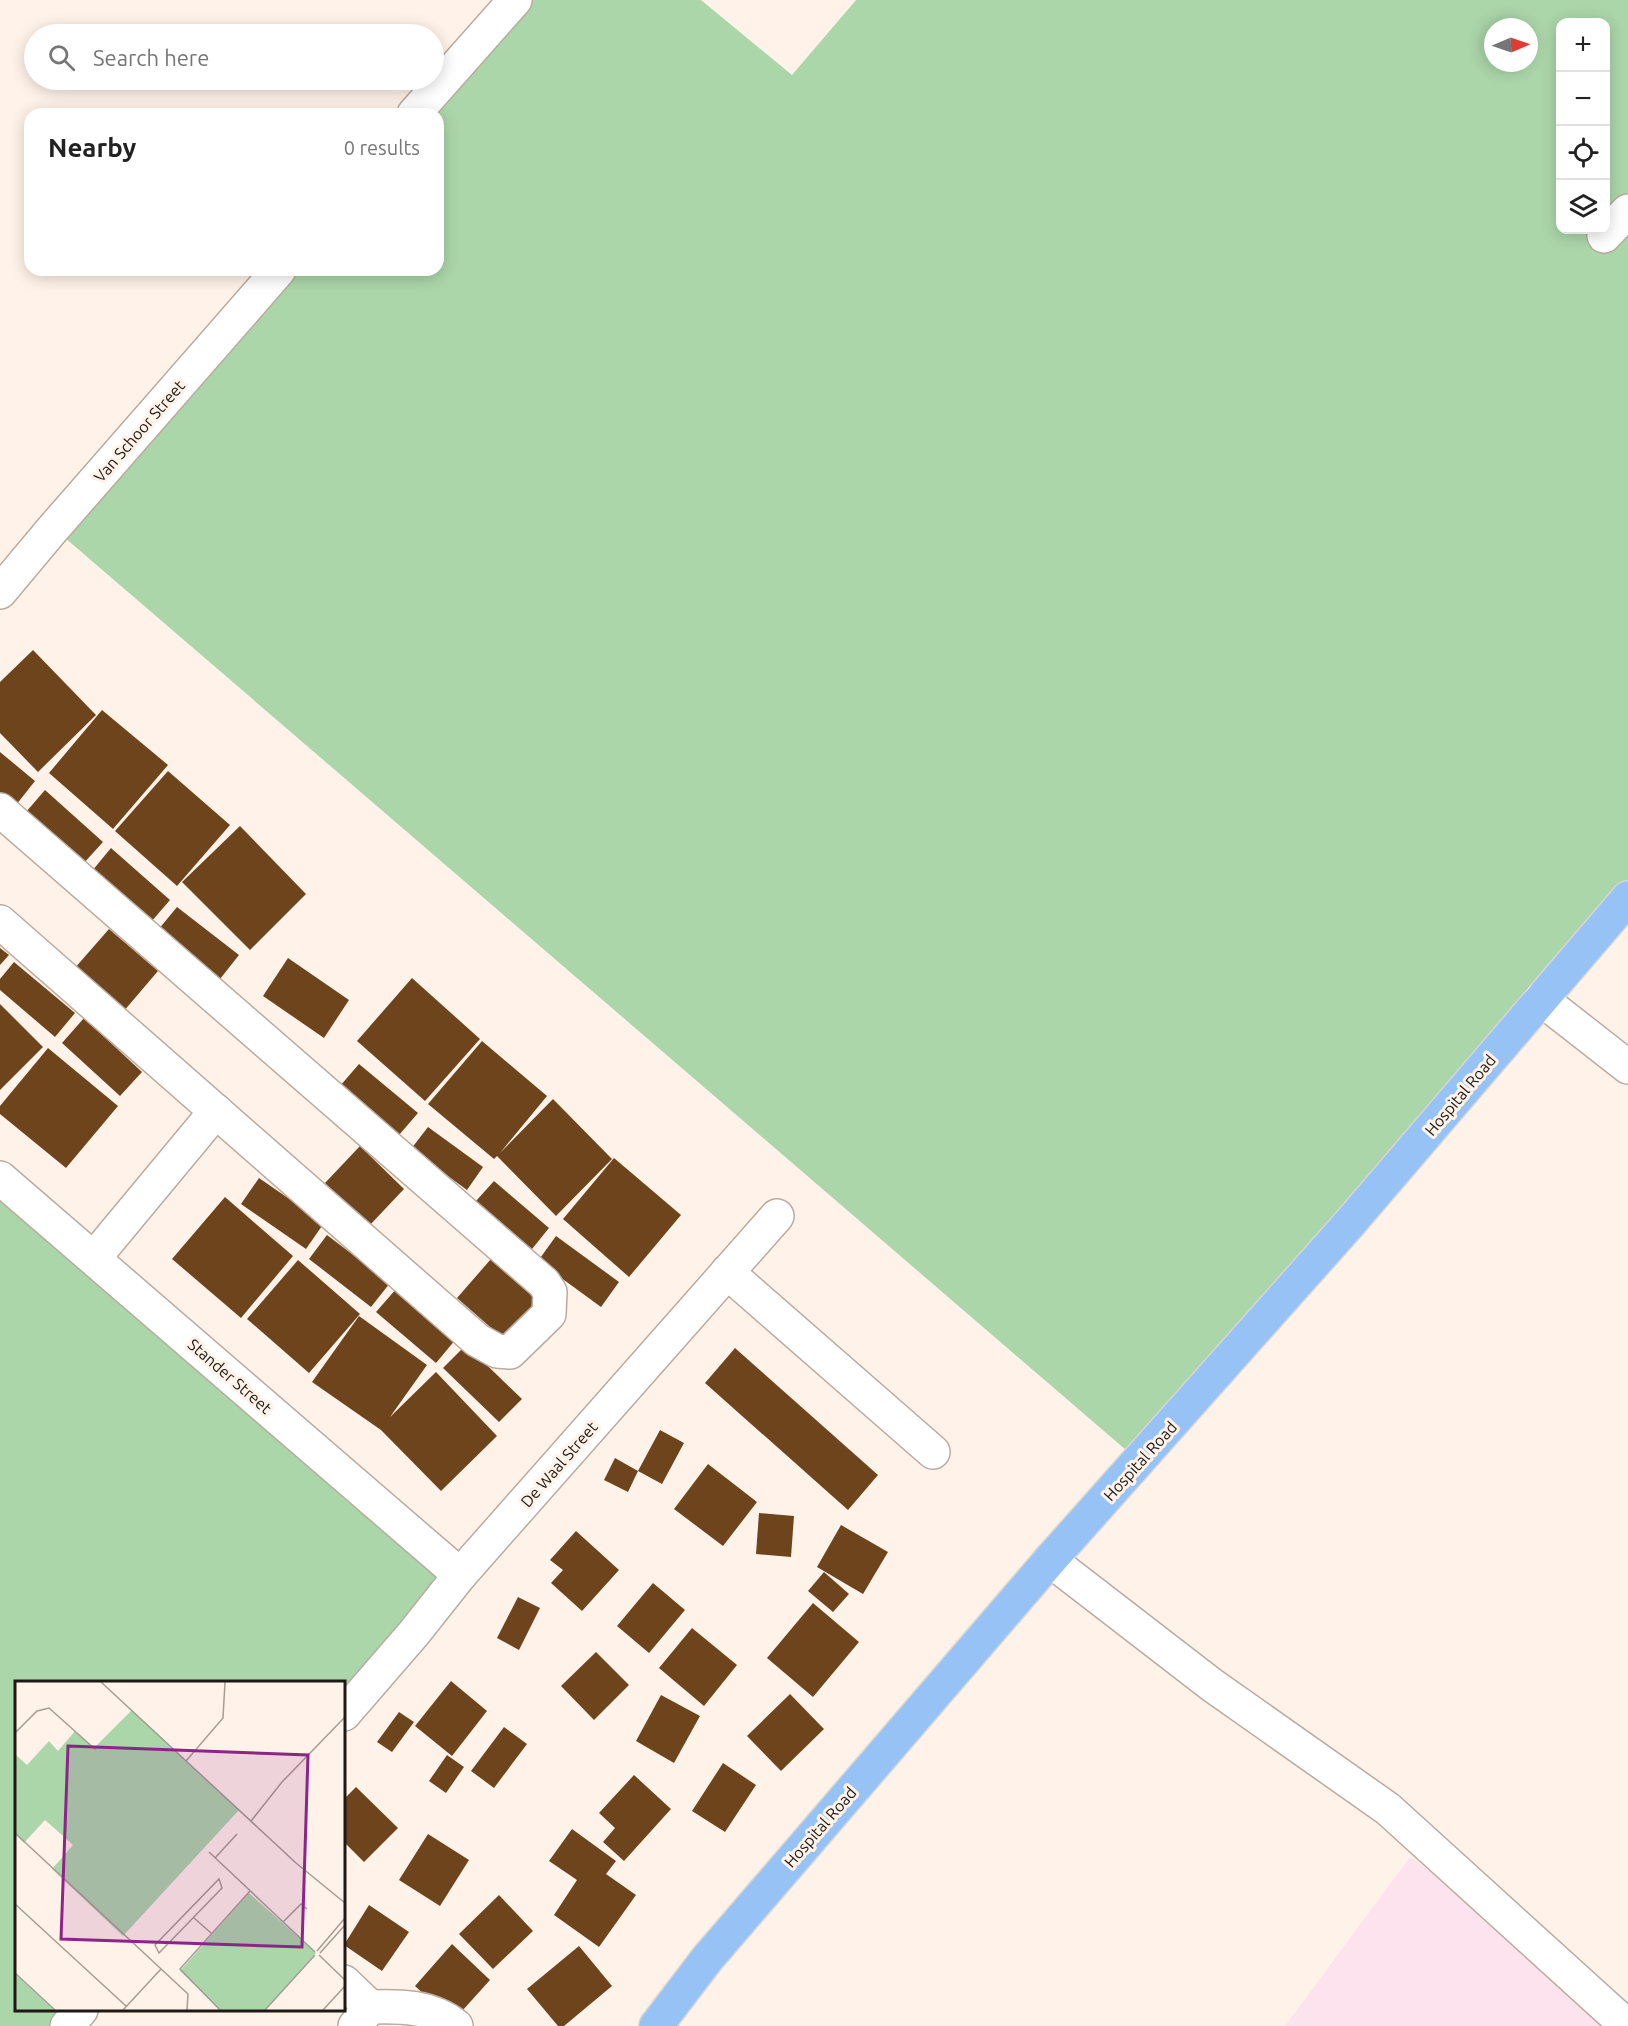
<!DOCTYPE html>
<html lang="en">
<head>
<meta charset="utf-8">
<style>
	body { margin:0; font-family:Ubuntu,sans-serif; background:#f2f2f2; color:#222 }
	.controls { position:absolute; right:18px; top:18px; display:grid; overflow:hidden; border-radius:12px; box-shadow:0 3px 15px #0003 }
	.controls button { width:54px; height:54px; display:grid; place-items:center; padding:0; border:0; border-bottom:2px solid #e0e0e0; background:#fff; color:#222; font:30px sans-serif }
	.compass { position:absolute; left:1484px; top:18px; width:54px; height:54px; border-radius:50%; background:#fff; box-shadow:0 3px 15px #0003; rotate:88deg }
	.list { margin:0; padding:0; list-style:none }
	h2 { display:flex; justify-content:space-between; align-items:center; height:78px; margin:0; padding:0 24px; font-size:26px }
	h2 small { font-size:20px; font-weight:400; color:#767676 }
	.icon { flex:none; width:33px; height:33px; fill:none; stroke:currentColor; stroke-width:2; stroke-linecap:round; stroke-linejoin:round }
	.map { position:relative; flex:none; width:1628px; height:2026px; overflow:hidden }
	.search { position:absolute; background:#fff; box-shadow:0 3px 15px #0003; left:24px; top:24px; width:420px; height:66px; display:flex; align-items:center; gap:15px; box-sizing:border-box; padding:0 21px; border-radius:33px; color:#767676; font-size:22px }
	.panel { position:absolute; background:#fff; box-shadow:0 3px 15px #0003; left:24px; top:108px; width:420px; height:168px; border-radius:18px }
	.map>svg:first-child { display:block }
	.industrial { fill:#fce3ee }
	.green { fill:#abd6a9; fill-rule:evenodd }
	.building { fill:#6e441d }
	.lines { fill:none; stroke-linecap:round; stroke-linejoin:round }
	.minor-casing { stroke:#baaba0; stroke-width:36 }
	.major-casing { stroke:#d6d6d5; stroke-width:36 }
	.minor { stroke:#fff; stroke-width:33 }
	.major { stroke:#96c2f5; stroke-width:33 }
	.labels { text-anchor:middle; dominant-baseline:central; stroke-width:6; stroke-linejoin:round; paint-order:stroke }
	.street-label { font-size:16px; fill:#1e1915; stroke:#fff3e9 }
	.inset-road { fill:none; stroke:#a59c94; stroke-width:1.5 }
	.view { fill:#8d2489; fill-opacity:0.15; stroke:#8d2489; stroke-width:3 }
	.inset-edge { fill:none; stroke:#1e1915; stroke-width:3 }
</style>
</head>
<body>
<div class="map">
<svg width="1628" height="2026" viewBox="0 0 1628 2026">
	<rect width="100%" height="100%" fill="#fff3e9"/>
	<polygon class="industrial" points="1410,1857 1628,2015 1628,2026 1285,2026"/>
	<g class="green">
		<path d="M500,0h201l91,75 64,-75h772v896l-488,566 -1097,-943 219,-249h176v-156h-38zM1560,22h46v208h-46zM1493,27h36v36h-36z"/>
		<polygon points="0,1198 447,1571 344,1693 344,1682 16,1682 16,2010 75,2010 61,2026 0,2026"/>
	</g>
	<g class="building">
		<polygon points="33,650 96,715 38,772 0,733 0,682"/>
		<polygon points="102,710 168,765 113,829 49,773"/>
		<polygon points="0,752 35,781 16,805 0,792"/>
		<polygon points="168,771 230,825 177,886 115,831"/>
		<polygon points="45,790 103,842 83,864 26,812"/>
		<polygon points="240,826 306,894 250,950 182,882"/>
		<polygon points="111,848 170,900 151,922 92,871"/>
		<polygon points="177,907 239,955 220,979 158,930"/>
		<polygon points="109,929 158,971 123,1012 74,969"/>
		<polygon points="0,948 9,955 0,965"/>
		<polygon points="288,958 349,1000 324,1038 263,996"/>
		<polygon points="14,962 75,1013 55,1037 0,990 0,979"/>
		<polygon points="412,978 480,1039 425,1101 357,1041"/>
		<polygon points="0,1004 43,1047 0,1090"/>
		<polygon points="84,1018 142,1072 120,1096 62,1043"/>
		<polygon points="482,1041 547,1096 500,1153 553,1099 612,1159 556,1216 497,1156 494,1159 428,1104"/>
		<polygon points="48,1048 118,1106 66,1168 0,1114 0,1106"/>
		<polygon points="359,1064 418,1113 399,1135 340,1086"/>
		<polygon points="428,1127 483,1167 467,1190 411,1149"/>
		<polygon points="360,1146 404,1189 369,1226 325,1183"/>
		<polygon points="614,1158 681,1215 629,1277 563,1219"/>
		<polygon points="259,1178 324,1223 306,1249 241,1204"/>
		<polygon points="494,1181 549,1228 532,1249 476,1201"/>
		<polygon points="225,1197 293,1256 241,1318 172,1259"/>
		<polygon points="327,1235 390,1283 371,1307 309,1259"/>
		<polygon points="556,1236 619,1282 601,1307 538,1261"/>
		<polygon points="491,1259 538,1301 505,1340 457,1298"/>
		<polygon points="298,1260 360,1314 309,1373 247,1319"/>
		<polygon points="397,1288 456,1339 436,1363 376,1312"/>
		<polygon points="359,1316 427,1365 390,1417 436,1372 497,1436 441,1491 381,1430 312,1382"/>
		<polygon points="466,1345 522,1399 499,1422 443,1368"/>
		<polygon points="735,1348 878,1475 848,1510 705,1383"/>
		<polygon points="660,1430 684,1443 662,1484 638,1471 628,1492 604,1480 615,1458 638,1471"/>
		<polygon points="708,1464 757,1502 723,1546 674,1509"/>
		<polygon points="759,1513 794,1516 791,1557 756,1554"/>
		<polygon points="841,1525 888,1552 863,1594 817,1567"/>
		<polygon points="576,1531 619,1570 582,1611 551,1583 563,1570 550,1560"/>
		<polygon points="824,1572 849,1594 833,1612 808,1591"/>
		<polygon points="653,1583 685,1610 649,1653 617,1626"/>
		<polygon points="518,1597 540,1608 519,1650 497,1638"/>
		<polygon points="813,1603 859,1642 813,1697 767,1658"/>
		<polygon points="692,1628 737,1665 704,1706 659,1668"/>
		<polygon points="596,1652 629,1685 594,1720 561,1686"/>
		<polygon points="451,1681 487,1711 452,1756 415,1726"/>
		<polygon points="790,1694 824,1729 781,1771 747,1736"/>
		<polygon points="661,1695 700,1716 674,1763 636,1741"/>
		<polygon points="399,1712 414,1722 392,1752 377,1742"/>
		<polygon points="504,1727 527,1744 494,1788 471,1771"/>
		<polygon points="447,1755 464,1767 446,1793 429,1781"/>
		<polygon points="723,1763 756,1785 725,1832 692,1811"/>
		<polygon points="634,1775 671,1809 624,1861 603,1842 615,1828 599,1813"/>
		<polygon points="356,1787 398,1828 364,1862 344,1842 344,1826 346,1823 344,1821 344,1799"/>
		<polygon points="572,1829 616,1861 606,1874 636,1895 599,1947 554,1915 577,1880 549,1861"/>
		<polygon points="428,1834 469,1860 440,1906 399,1880"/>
		<polygon points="499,1895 533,1931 493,1969 459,1934"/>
		<polygon points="369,1905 409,1932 382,1971 344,1945"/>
		<polygon points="452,1944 490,1980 453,2021 415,1986"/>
		<polygon points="579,1946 612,1986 564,2026 558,2026 527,1989"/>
	</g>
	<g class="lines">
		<defs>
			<g id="minor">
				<polyline points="414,114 515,0"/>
				<polyline points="1604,236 1628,211"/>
				<polyline points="0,592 51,531 279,270"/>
				<polyline points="0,810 544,1283 550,1292 549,1314 510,1352 497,1351 477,1340 0,922"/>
				<polyline points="1541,999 1628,1067"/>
				<polyline points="0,1178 460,1575"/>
				<polyline points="94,1258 216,1111"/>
				<polyline points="727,1272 933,1452"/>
				<polyline points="1050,1560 1212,1685 1388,1809 1627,2026"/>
				<polyline points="344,1714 414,1633 460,1575 777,1216"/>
				<polyline points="344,1982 370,2007 355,2026"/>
				<path d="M370,2007c31,-1 61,-1 86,19"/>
				<polyline points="67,2026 81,2010"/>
			</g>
			<polyline id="major" points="656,2026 707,1959 1050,1560 1349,1224 1628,898"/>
		</defs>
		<use href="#minor" class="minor-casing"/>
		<use href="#major" class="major-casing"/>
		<use href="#minor" class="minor"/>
		<use href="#major" class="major"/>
	</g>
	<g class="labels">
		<g class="street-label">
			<text transform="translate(139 431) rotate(-49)">Van Schoor Street</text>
			<text transform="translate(1460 1095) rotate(-50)">Hospital Road</text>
			<text transform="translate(230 1376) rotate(41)">Stander Street</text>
			<text transform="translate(1140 1461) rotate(-48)">Hospital Road</text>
			<text transform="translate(559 1464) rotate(-49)">De Waal Street</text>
			<text transform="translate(820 1827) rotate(-49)">Hospital Road</text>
		</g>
	</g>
	<g transform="translate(15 1681)">
		<rect width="330" height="330" fill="#fff3e9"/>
		<path d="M117,29l107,100 -116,126 -71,-67 21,-24 -28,-25 -21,23 -9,-9v-80l12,11 22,-24 9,10 17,-20 19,17zM234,212l67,60 -51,57h-45l-40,-39zM0,293l39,36h-39z" fill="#abd6a9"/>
		<path class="inset-road" d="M86,1l195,181 49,40M0,52l22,-22 12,-3 47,42M171,80l37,-43 2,-36M236,140l31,-39 63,-65M0,152l173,161 -1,16M194,171l106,100M200,177l22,-24M204,198l3,9 -63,65 -4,-8zM0,223l111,102M179,237l17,15M268,241l18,-18 6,5M302,270l28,-33M305,272l25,-28M304,274l26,25M0,292l40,37M108,329l38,-41M205,329l-40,-41 70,-78M250,329l50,-55M308,329l22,-24"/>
		<path class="view" d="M53,65l240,9 -6,192 -241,-8z"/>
		<rect width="330" height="330" class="inset-edge"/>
	</g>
</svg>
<div class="controls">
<button>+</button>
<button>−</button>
<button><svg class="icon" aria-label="locate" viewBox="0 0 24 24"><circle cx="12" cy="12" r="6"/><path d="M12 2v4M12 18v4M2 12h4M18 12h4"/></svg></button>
<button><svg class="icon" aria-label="layers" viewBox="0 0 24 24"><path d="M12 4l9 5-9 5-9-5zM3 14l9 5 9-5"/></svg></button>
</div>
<svg class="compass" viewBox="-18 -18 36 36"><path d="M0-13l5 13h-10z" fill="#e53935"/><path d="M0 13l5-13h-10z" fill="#767676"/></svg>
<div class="search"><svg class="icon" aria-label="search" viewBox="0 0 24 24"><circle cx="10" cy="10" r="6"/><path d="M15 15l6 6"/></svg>Search here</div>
<section class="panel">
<h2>Nearby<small>0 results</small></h2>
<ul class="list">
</ul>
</section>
</div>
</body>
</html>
